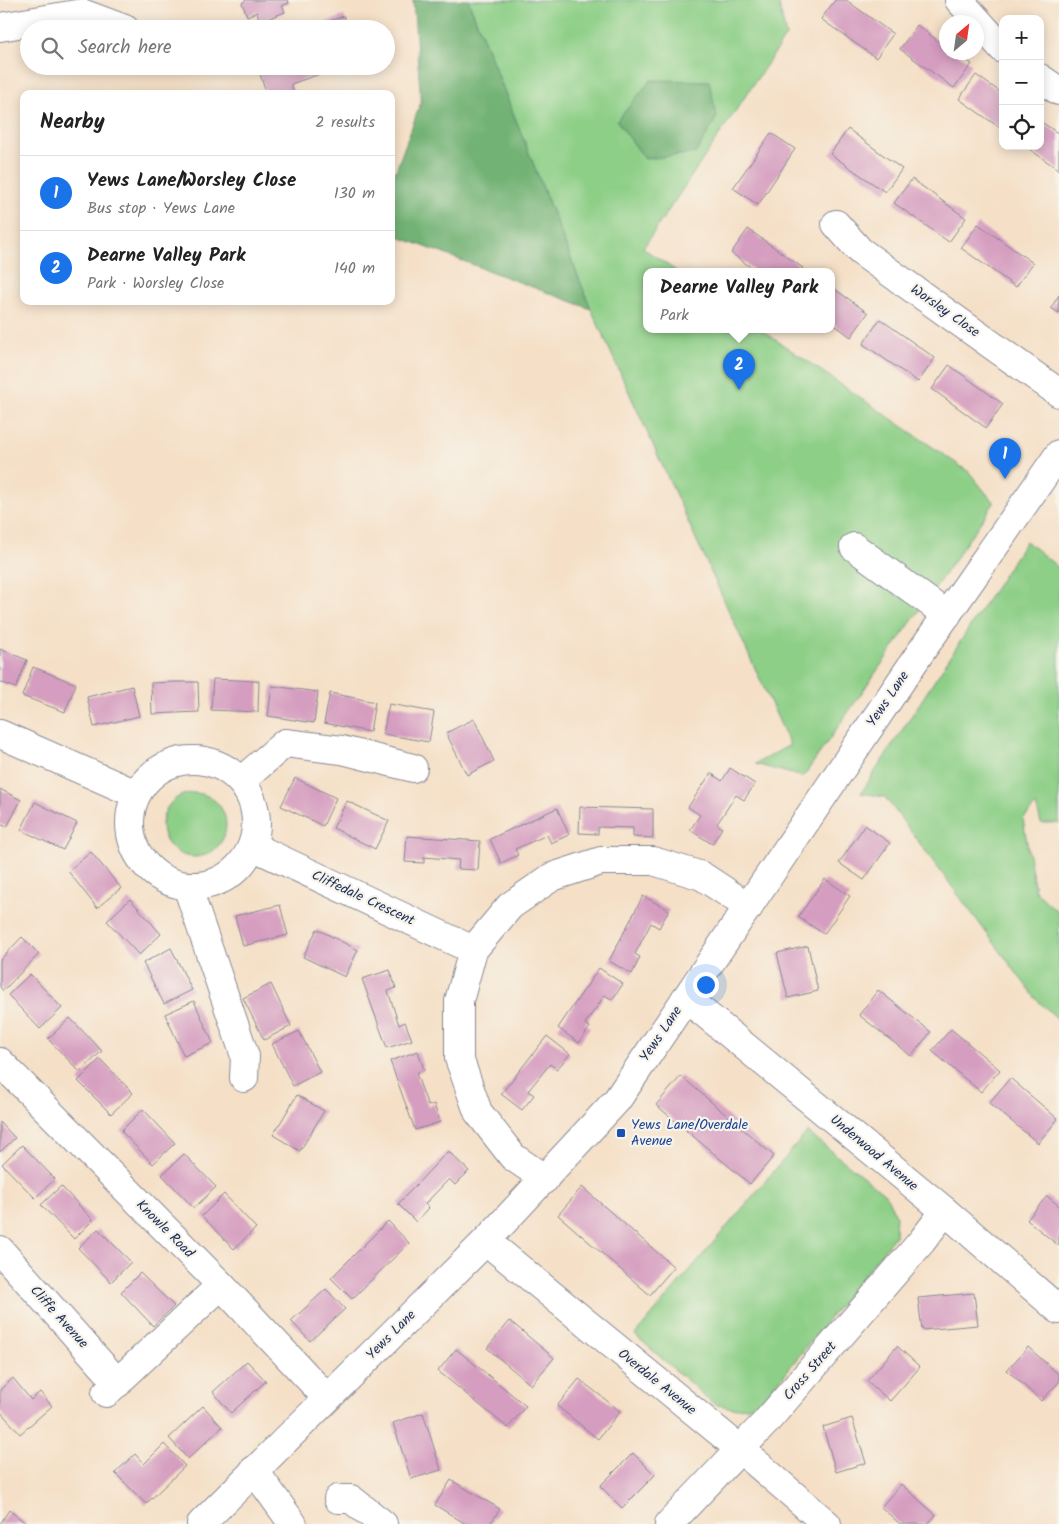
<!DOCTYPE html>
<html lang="en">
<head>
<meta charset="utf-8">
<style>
	body { margin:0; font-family:Kalam,sans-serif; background:#f2f2f2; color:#222 }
	.controls { position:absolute; right:15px; top:15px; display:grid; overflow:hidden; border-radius:10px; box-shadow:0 2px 12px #0003 }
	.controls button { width:45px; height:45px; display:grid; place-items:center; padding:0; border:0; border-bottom:1px solid #e0e0e0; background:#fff; color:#222; font:25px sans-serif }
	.compass { position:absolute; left:939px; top:15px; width:45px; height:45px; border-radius:50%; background:#fff; box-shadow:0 2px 12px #0003; rotate:29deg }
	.you { position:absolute; left:705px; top:984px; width:18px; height:18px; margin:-12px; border:4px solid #fff; border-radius:50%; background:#1a73e8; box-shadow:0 0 0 8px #1a73e833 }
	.badge { display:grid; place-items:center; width:32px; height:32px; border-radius:50%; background:#1a73e8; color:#fff; font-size:16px; font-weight:700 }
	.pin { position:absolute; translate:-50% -41px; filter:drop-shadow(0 1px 2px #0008) }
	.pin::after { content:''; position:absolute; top:26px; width:18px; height:15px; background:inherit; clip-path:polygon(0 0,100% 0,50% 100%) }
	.popup { position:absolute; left:643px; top:268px; width:192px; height:65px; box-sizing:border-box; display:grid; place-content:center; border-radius:10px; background:#fff; filter:drop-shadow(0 1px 4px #0005); font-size:16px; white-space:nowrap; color:#767676 }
	.popup b { font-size:19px; color:#222 }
	.popup::after { content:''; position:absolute; left:50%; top:100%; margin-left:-10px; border:10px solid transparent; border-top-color:#fff }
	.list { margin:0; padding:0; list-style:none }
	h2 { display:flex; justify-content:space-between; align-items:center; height:65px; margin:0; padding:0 20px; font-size:21px }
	h2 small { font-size:16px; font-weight:400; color:#767676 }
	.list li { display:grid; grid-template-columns:32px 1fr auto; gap:15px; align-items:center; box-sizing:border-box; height:75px; padding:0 20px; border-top:1px solid #e0e0e0 }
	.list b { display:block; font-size:19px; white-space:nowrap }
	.list p { margin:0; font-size:16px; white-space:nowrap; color:#767676 }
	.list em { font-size:16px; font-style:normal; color:#767676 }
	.icon { flex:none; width:28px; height:28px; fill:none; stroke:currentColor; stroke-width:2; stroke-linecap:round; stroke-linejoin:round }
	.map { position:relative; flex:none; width:1059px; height:1524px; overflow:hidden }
	.search { position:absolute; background:#fff; box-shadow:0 2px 12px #0003; left:20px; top:20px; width:375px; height:55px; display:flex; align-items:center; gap:12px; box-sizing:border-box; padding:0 18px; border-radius:28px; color:#767676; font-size:19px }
	.panel { position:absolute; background:#fff; box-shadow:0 2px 12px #0003; left:20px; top:90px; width:375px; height:215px; border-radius:10px }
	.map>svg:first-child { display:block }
	.green { fill:#8dcf87; stroke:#547f72 }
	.forest { fill:#72b274; stroke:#467069 }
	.building { fill:#d59dc0 }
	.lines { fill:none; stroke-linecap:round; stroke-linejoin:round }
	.minor-casing { stroke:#888892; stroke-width:30 }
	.minor { stroke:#fff; stroke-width:28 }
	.transit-dot { fill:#1a4fb4; stroke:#f7f3e8; stroke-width:2 }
	.labels { text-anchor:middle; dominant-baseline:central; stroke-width:4.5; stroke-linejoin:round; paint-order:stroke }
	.street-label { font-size:14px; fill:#1b2f5e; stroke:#f7f3e8 }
	.transit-label { font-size:14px; fill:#164399; stroke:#f7f3e8; text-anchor:start }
</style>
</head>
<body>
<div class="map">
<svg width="1059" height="1524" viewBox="0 0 1059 1524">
	<rect width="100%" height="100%" fill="#f7f3e8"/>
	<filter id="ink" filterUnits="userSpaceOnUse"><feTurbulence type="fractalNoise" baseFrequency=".02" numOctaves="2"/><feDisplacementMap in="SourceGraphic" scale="10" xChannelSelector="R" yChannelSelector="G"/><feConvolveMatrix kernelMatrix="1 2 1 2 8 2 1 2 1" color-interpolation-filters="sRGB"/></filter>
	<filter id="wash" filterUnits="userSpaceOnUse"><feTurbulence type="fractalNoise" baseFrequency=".0096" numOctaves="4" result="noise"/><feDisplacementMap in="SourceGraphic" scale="20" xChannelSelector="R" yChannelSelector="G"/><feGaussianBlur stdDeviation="1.12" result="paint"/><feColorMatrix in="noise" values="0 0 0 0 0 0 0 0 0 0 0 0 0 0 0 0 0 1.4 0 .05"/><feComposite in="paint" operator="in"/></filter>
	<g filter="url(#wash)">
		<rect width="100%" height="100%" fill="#f5e0c7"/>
		<g class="green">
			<polygon points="468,0 778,0 786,36 643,248 676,271 646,271 646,329 760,329 969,472 994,503 803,777 755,764 790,745 591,309"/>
			<polygon points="1026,541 1059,568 1059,823 1041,823 1036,805 1023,819 1035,891 1059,913 1059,1020 1036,999 885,797 861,793"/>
			<circle cx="194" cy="825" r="32"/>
			<polygon points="807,1132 885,1194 896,1215 895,1236 759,1406 733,1408 714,1404 635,1335"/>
		</g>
		<g class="forest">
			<polygon points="413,0 468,0 591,309 391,234 391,184 421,102"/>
			<polygon points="651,80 709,81 717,117 696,153 645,159 617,121"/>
		</g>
		<g id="blocks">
			<g class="building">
				<polygon points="246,0 288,0 289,3 282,6 285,12 260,22 257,12 247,16 242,3"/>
				<polygon points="835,0 846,0 893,34 876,58 821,19"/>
				<polygon points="344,16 349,29 309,29 309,28"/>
				<polygon points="917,25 946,47 946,52 955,52 972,64 954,88 900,49"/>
				<polygon points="257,66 340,66 340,67 291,84 294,94 267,94"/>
				<polygon points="976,75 1003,94 1003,130 959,99"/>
				<polygon points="1043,123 1059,134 1059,170 1025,146 1040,146 1040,126"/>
				<polygon points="848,129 902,169 885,192 830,154"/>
				<polygon points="771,133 795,149 758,205 733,188"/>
				<polygon points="912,179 966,218 949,242 894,203"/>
				<polygon points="978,224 1033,263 1016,287 961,248"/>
				<polygon points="748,229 803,268 801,271 756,271 731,253"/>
				<polygon points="832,287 868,313 851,337 832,323"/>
				<polygon points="1059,295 1059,313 1051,308"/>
				<polygon points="880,319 935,358 918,382 863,344"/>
				<polygon points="949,365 1003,404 986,428 932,389"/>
				<polygon points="0,649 27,660 16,688 0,682"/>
				<polygon points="33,667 76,684 65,712 22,696"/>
				<polygon points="213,679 259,681 258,712 211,710"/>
				<polygon points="175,682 198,682 199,712 152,714 151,683"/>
				<polygon points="132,686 139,716 94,727 87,697"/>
				<polygon points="272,686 318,692 314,723 268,716"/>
				<polygon points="330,693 375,702 370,732 324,723"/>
				<polygon points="389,704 434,712 429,742 383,734"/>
				<polygon points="474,719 494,761 467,775 446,733"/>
				<polygon points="730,768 755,784 744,800 736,795 717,824 722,828 712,844 690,830 700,815 688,807 711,773 722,781"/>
				<polygon points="295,778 336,798 323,826 281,806"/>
				<polygon points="0,789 21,800 7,827 0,824"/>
				<polygon points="347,801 389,821 375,849 333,828"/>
				<polygon points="35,802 77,823 63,850 21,830"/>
				<polygon points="580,807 653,809 653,838 633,837 633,828 598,827 598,834 579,833"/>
				<polygon points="557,808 569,835 551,843 547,835 515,849 518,855 501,863 490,839"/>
				<polygon points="865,825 890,843 864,880 839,863"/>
				<polygon points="407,836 480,841 478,870 458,869 459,860 424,857 424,863 405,862"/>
				<polygon points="91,852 121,888 97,908 68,871"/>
				<polygon points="825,879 850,896 824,934 798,917"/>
				<polygon points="643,896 669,910 659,928 651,923 635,954 640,957 632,974 609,961"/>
				<polygon points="130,899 161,934 139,955 107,921"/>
				<polygon points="280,905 288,935 243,946 235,916"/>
				<polygon points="317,929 358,950 345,977 303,957"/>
				<polygon points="22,937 39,954 3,991 0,987 0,960"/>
				<polygon points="808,946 818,991 788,998 777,953"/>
				<polygon points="171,948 192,990 164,1004 143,963"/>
				<polygon points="599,968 623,984 612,1000 605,995 585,1024 590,1027 579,1043 558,1028"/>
				<polygon points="390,970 396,988 388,991 399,1025 405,1022 412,1040 387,1048 362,979"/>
				<polygon points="30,974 62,1008 40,1029 8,995"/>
				<polygon points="271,984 291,1026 264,1040 243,998"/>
				<polygon points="878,990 931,1032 911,1056 859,1015"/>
				<polygon points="194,1001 213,1043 184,1056 165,1014"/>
				<polygon points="70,1018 102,1051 80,1072 48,1039"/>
				<polygon points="951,1029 1000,1070 981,1092 932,1051"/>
				<polygon points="299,1031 320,1072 293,1086 272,1044"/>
				<polygon points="547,1036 570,1054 557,1069 550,1064 528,1091 534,1095 522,1110 501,1094"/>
				<polygon points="418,1051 424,1070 416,1073 428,1106 434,1104 440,1122 415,1130 390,1061"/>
				<polygon points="100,1059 133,1093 111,1114 78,1081"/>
				<polygon points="681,1076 774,1156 750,1184 656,1105"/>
				<polygon points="1010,1078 1058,1119 1038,1143 989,1103"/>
				<polygon points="297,1095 324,1111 300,1151 273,1135"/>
				<polygon points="143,1109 175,1143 153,1164 121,1131"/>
				<polygon points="0,1122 15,1138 0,1152"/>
				<polygon points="22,1145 55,1179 35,1198 2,1164"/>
				<polygon points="448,1151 469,1171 455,1185 449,1179 425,1204 429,1208 416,1222 398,1204"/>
				<polygon points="184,1154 216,1187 194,1208 162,1175"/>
				<polygon points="61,1186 93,1220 74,1239 41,1205"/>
				<polygon points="582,1187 674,1267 650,1295 558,1215"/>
				<polygon points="224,1194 256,1228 234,1249 202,1216"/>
				<polygon points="1047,1196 1059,1206 1059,1246 1027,1220"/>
				<polygon points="388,1221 409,1243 352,1299 331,1278"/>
				<polygon points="98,1229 131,1262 111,1282 78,1248"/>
				<polygon points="140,1273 174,1306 153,1326 121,1292"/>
				<polygon points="326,1289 345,1309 310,1341 291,1321"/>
				<polygon points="974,1293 978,1325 922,1330 918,1298"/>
				<polygon points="510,1321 554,1358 531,1385 487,1348"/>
				<polygon points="897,1346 920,1367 890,1401 867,1381"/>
				<polygon points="1028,1347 1059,1375 1059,1382 1041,1401 1007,1370"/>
				<polygon points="456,1349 526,1406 508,1428 438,1371"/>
				<polygon points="247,1361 266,1381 231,1413 213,1392"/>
				<polygon points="13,1378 31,1400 40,1392 52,1406 20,1434 0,1411 0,1390"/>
				<polygon points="579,1379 620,1411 598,1439 557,1406"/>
				<polygon points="203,1406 222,1427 188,1459 169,1438"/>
				<polygon points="423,1413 441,1470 411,1479 393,1423"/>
				<polygon points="852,1418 866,1463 836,1472 823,1427"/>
				<polygon points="164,1444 185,1466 146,1504 115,1473 135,1454 144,1464"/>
				<polygon points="633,1453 655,1475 622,1508 600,1486"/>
				<polygon points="451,1480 500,1509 490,1524 466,1524 435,1505"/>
				<polygon points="901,1484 936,1515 928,1524 900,1524 881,1507"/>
				<polygon points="9,1510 27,1524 0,1524"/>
			</g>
		</g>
	</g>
	<g filter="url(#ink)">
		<use href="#blocks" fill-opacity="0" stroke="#888892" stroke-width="1"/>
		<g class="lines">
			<defs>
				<g id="minor">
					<polyline points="959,0 1003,49"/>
					<polyline points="0,27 82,13 125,29"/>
					<polyline points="1040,78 1059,91"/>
					<polyline points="836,224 860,251 1059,393"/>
					<polyline points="854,547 947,615"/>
					<polyline points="0,734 136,794"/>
					<circle cx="193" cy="823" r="63"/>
					<polyline points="241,781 285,743 342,750 413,768"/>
					<polyline points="252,846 473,950"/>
					<polyline points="187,886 245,1056 244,1078"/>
					<polyline points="685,999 703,1012 945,1211 1059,1310"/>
					<polyline points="0,1062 221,1285 327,1398"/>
					<polyline points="545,1179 513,1157 478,1112 459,1058 459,1001 473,950 510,906 552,877 601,861 653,861 702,876 749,907"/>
					<polyline points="486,1241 740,1449 827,1524"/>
					<polyline points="0,1250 118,1383"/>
					<polyline points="106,1393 221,1285"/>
					<polyline points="254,1470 293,1524"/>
					<polyline points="338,1499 351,1499 383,1524"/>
					<polyline points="201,1524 486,1241 617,1100 920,653 1059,454"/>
					<polyline points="669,1524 765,1423 922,1241 945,1211"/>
				</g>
			</defs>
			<use href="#minor" class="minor-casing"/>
			<use href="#minor" class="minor"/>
		</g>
	</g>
	<rect class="transit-dot" x="616" y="1128" width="10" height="10" rx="2.5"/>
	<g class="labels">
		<g class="street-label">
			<text transform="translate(945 311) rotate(35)">Worsley Close</text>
			<text transform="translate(888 699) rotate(-56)">Yews Lane</text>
			<text transform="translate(363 898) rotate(25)">Cliffedale Crescent</text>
			<text transform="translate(661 1034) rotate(-56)">Yews Lane</text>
			<text transform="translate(874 1153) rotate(40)">Underwood Avenue</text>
			<text transform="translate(165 1229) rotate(45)">Knowle Road</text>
			<text transform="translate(59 1317) rotate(48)">Cliffe Avenue</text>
			<text transform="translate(391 1335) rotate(-45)">Yews Lane</text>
			<text transform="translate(810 1371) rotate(-49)">Cross Street</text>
			<text transform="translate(657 1382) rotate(39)">Overdale Avenue</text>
		</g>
		<g class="transit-label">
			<text x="631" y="1125">Yews Lane/Overdale<tspan x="631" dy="16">Avenue</tspan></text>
		</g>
	</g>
</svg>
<div class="controls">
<button>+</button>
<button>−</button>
<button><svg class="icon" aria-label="locate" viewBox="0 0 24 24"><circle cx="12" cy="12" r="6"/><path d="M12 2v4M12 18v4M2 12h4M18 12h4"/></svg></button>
</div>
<svg class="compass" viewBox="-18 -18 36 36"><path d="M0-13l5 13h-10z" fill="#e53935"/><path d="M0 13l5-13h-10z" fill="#767676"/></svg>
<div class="you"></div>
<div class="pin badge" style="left:1005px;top:479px">1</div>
<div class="pin badge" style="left:739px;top:390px">2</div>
<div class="popup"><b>Dearne Valley Park</b>Park</div>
<div class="search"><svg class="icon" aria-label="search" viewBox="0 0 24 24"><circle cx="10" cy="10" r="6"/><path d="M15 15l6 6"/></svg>Search here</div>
<section class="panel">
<h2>Nearby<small>2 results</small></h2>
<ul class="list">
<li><span class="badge">1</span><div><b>Yews Lane/Worsley Close</b><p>Bus stop · Yews Lane</p></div><em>130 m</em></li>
<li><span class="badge">2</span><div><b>Dearne Valley Park</b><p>Park · Worsley Close</p></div><em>140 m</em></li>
</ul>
</section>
</div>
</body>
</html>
